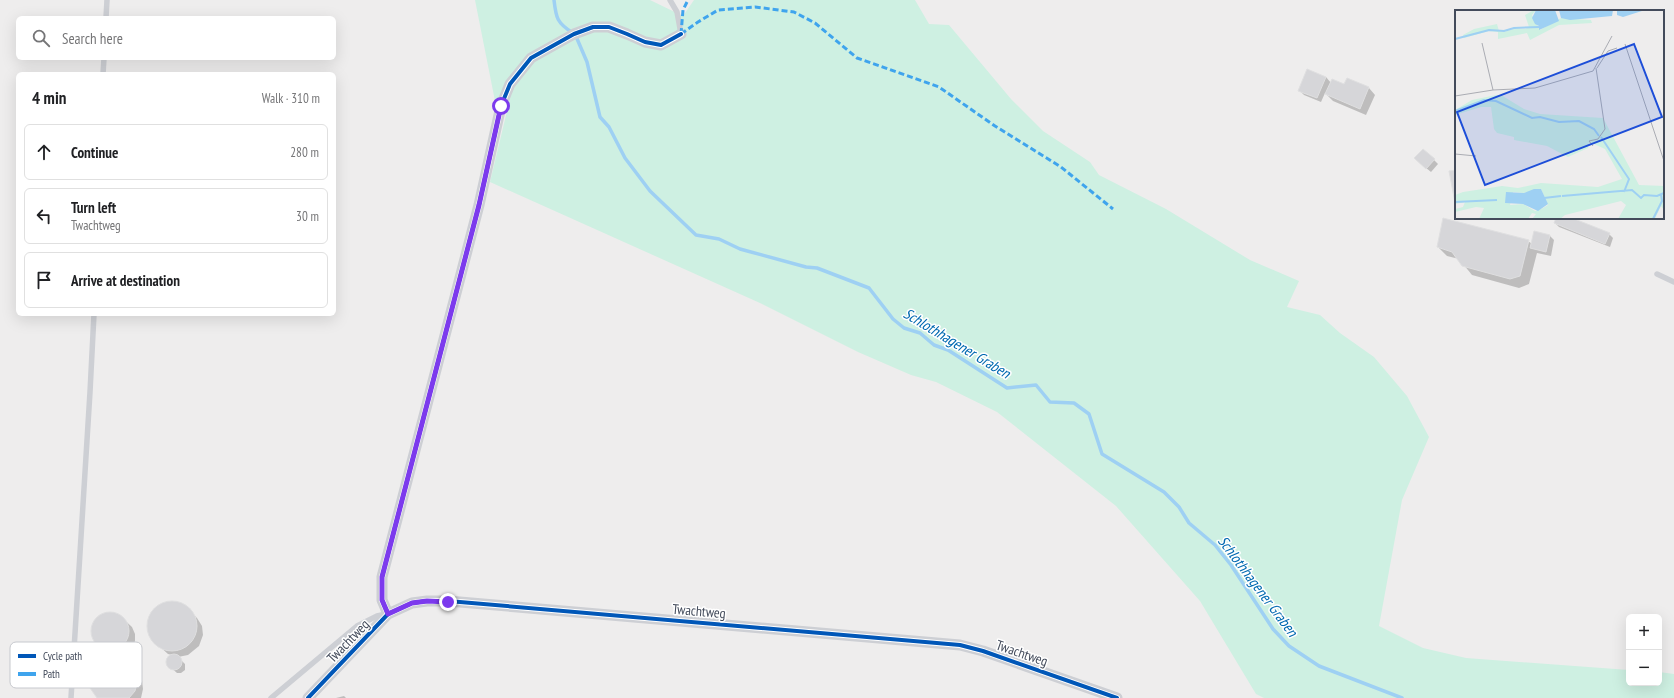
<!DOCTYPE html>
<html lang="en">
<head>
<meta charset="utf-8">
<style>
	body { margin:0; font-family:"PT Sans Narrow",sans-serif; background:#f6f6f6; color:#202124 }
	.controls { position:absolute; right:12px; bottom:12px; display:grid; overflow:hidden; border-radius:6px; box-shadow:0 4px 16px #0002 }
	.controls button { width:36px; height:36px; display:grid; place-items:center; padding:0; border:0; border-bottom:1px solid #e0e0e0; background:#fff; color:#202124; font:20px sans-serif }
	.stop { position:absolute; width:12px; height:12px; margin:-9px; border:3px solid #7c3aed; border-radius:50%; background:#fff }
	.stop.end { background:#7c3aed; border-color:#fff; box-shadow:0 1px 4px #0008 }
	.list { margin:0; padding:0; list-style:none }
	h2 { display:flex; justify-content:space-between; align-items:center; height:52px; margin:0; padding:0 16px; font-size:17px }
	h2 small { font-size:13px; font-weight:400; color:#757577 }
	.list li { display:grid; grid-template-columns:26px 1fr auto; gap:12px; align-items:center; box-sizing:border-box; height:56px; margin:0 8px 8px; padding:0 8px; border:1px solid #e0e0e0; border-radius:6px }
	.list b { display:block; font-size:15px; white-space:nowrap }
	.list p { margin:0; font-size:13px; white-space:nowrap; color:#757577 }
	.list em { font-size:13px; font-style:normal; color:#757577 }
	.icon { flex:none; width:22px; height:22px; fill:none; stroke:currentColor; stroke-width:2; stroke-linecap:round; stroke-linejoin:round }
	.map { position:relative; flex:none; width:1674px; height:698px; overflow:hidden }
	.search { position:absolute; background:#fff; box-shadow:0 4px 16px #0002; left:16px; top:16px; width:320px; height:44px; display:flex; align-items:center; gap:10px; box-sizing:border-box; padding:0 14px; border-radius:6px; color:#757577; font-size:15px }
	.panel { position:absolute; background:#fff; box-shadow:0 4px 16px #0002; left:16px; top:72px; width:320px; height:244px; border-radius:6px }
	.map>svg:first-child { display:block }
	.green { fill:#cef0e2 }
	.shadow { fill:#0003 }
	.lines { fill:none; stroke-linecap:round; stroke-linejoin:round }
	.stream { stroke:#9ed0f3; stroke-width:3.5 }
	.building { fill:#d6d6d9; stroke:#dfdfe0 }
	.service { stroke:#cdcfd4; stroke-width:5.5 }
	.minor { stroke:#cdcfd4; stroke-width:11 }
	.quiet { stroke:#3fa4ed; stroke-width:3; stroke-dasharray:6 3; stroke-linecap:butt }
	.cycleway-casing { stroke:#fff; stroke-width:6 }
	.cycleway { stroke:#0057b8; stroke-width:4 }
	.route { stroke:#7c3aed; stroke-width:5 }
	.labels { text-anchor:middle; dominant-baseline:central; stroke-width:3; stroke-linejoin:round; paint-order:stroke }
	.street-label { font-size:14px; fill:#434b5b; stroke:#fff }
	.water-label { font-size:15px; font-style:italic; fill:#0069b1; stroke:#fff }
	.inset-river { fill:none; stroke:#9ed0f3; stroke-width:2 }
	.inset-road { fill:none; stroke:#aaacb3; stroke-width:1 }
	.view { fill:#1d4ed8; fill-opacity:0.15; stroke:#1d4ed8; stroke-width:2 }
	.inset-edge { fill:none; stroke:#434b5b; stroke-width:2 }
	.key { fill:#fff; stroke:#c7c9ce; stroke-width:1 }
	.key-label { font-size:11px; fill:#434b5b }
</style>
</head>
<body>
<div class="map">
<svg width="1674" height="698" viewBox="0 0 1674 698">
	<rect width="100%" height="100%" fill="#eeeded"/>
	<polygon class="green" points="475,0 650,0 683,16 694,0 915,0 929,24 949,25 1011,99 1043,131 1090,162 1099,175 1166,209 1250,260 1299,281 1287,307 1320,315 1340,333 1374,357 1407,396 1429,437 1402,500 1379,626 1423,648 1466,658 1629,670 1629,683 1659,683 1659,672 1674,674 1674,698 1264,698 1256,694 1200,601 1116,506 997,412 936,382 911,375 858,352 760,303 490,182 508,107 496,106"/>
	<g class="shadow">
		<polygon points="1326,77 1331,83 1345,85 1348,79 1369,88 1375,95 1366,115 1333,101 1325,93 1321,102 1304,95 1300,91"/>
		<polygon points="1434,160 1438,164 1431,172 1420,163"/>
		<polygon points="1557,218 1569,218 1609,234 1613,238 1610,247 1559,227 1555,223"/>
		<polygon points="1534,232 1550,236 1554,240 1551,256 1537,253 1529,284 1519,288 1472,275 1459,259 1447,256 1438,247 1528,241 1532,244"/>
		<polygon points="165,603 177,603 185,606 197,618 202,626 203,635 199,646 188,655 178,657 185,664 185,670 181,673 177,673 168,665 168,660 172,655 168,654 158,645 150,633 148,625 151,615 158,607"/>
		<polygon points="106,613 113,613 119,615 132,627 135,634 135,641 133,646 141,656 140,660 135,662 131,661 129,664 142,680 143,689 141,698 98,698 111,658 109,654 95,640 92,628 95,621 100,616"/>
		<polygon points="344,696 346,698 336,698"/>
	</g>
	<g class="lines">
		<g class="stream">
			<path d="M554,0c2,18 3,23 19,33"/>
			<polyline points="575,34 587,62 600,117 609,127 625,158 650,191 696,235 719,239 740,249 806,267 817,268 869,288 893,319 904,328 920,333 934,345 948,350 1007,388 1036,385 1050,402 1074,403 1089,414 1102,454 1164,492 1179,507 1189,523 1215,545 1231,565 1273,629 1289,646 1319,666 1402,698"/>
		</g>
	</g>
	<g class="building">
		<polygon points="1307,69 1326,77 1317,98 1298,91"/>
		<polygon points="1347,78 1369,87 1360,109 1325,94 1332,79 1344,84"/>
		<polygon points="1423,149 1435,159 1426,169 1414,158"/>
		<polygon points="1456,170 1456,208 1449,171"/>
		<polygon points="1443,218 1529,240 1520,276 1510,279 1462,266 1452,252 1437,247"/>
		<polygon points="1556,218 1572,218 1610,233 1605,244 1554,223"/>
		<polygon points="1534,231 1550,235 1546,252 1530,248"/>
		<circle cx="172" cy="626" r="25"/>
		<circle cx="110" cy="631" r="19"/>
		<circle cx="174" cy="662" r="8"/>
		<polygon points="114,656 123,659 130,664 135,672 137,682 135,691 129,698 97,698 90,688 89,679 91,670 96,663 105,658"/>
	</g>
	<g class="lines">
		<g class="service">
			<polyline points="670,0 677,12 681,34"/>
			<polyline points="106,18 107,0"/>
			<polyline points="103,74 104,58"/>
			<polyline points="1657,274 1674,282"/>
			<polyline points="71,698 90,392 94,314"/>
			<polyline points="271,698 357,626 377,616 386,614"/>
		</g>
		<g class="minor">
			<polyline points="388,614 382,600 382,577 479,205 501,106 510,84 531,58 574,34 593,27 609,27 627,34 645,42 661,45 681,34"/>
			<polyline points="308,698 388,614 412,603 427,601 448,601 960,645 983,651 1117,698"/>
		</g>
		<g class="quiet">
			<polyline points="681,34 698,22 718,10 755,7 794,12 815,23 857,58 939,87 995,126 1061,167 1113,209"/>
			<polyline points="681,34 683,10 688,0"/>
		</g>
		<defs>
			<g id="cycleway">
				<polyline points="388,614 382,600 382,577 479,205 501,106 510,84 531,58 574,34 593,27 609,27 627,34 645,42 661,45 681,34"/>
				<polyline points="308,698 388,614 412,603 427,601 448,601 960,645 983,651 1117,698"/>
			</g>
		</defs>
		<use href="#cycleway" class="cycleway-casing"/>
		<use href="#cycleway" class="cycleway"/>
	</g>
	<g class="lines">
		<polyline class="route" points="448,602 427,601 412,603 388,614 382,600 382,577 479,205 501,106"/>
	</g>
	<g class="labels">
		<g class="street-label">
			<text transform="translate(699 611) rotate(5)">Twachtweg</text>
			<text transform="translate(348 641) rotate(-46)">Twachtweg</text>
			<text transform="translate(1022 653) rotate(19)">Twachtweg</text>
		</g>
		<g class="water-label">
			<text transform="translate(957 343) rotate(31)">Schlothhagener Graben</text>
			<text transform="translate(1258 586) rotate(53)">Schlothhagener Graben</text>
		</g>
	</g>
	<g transform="translate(1455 10)">
		<rect width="209" height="209" fill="#eeeded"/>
		<path d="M79,0h2l-4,5 8,15 21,-12 30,2 1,3 -33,2 -29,15 -3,-7 -29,6v-7l-9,-1 -25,7 -1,-3 11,-6 23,-5 2,7 5,1 10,-3h11l4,-2 -4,-12zM41,85h5l23,14 16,5 63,4 36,67 25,1v24l-3,-4 -6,13h-37l8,-14 -5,-4 -56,14 -5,4h-28l4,-5 -4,-1 -4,6h-49l5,-11 -8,-1 -21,5v-3l8,-2 2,-5 -10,2v-9l8,-3 39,-6 16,2 23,-5 57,4 24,-8 -17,-30 -11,-5 -5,-1 -1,5 -20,9 -21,-11 -33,-6v-3l-17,-4 -3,-4 -3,-22h-10l-26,8v-5l17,-10zM86,179l7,16 -5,3 -8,3 -12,-7 -13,1 3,-13 11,1z" fill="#cef0e2" fill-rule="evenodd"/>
		<path d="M81,0h19l4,11 -20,9v-4l-4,-2 -3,-6zM104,0h54l-1,6 -42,4 -9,-2zM190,0l-22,7 -6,-2v-5zM79,179h7l7,15 -10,7 -15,-7 -18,-1 1,-11 18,1z" fill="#9ed0f3"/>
		<path class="inset-river" d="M0,29l34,-9 15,1 10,-3 25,-1M0,101l29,-11 12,1 36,17 8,-1 19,5 20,-1 15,8 5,7M146,127l28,42 -5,13M107,186l70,-6 9,8 3,-3 13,1 7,-3M89,188l17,-2M0,192l42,-2M198,209l9,-18 -1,-7"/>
		<path class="inset-road" d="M27,33l11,47M170,34l39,117M142,58l11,-17 9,-3M0,86l38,-6 42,-2 58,-17 19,-35M138,136l-4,-5 9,-2 7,-10 -9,-61M0,144l21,2"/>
		<path class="view" d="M179,34l28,73 -177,68 -28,-73z"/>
		<rect width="209" height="209" class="inset-edge"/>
	</g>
	<rect x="10" y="642" width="132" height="46" rx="6" class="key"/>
	<rect x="18" y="654" width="18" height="4" fill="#0057b8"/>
	<rect x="18" y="672" width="18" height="4" fill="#3fa4ed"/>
	<g class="key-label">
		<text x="43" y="660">Cycle path</text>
		<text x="43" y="678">Path</text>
	</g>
</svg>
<div class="controls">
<button>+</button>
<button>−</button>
</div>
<div class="stop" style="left:501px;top:106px"></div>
<div class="stop end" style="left:448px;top:602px"></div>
<div class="search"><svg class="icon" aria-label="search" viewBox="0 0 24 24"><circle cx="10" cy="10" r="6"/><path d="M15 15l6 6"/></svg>Search here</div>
<section class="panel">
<h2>4 min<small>Walk · 310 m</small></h2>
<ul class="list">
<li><svg class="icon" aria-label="ahead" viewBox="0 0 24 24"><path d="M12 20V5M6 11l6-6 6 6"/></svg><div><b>Continue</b></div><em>280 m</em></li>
<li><svg class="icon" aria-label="left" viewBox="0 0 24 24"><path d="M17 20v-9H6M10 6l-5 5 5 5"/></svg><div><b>Turn left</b><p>Twachtweg</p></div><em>30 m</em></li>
<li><svg class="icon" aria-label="arrive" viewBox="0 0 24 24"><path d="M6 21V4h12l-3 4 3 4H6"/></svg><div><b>Arrive at destination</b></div></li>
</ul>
</section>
</div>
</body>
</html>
